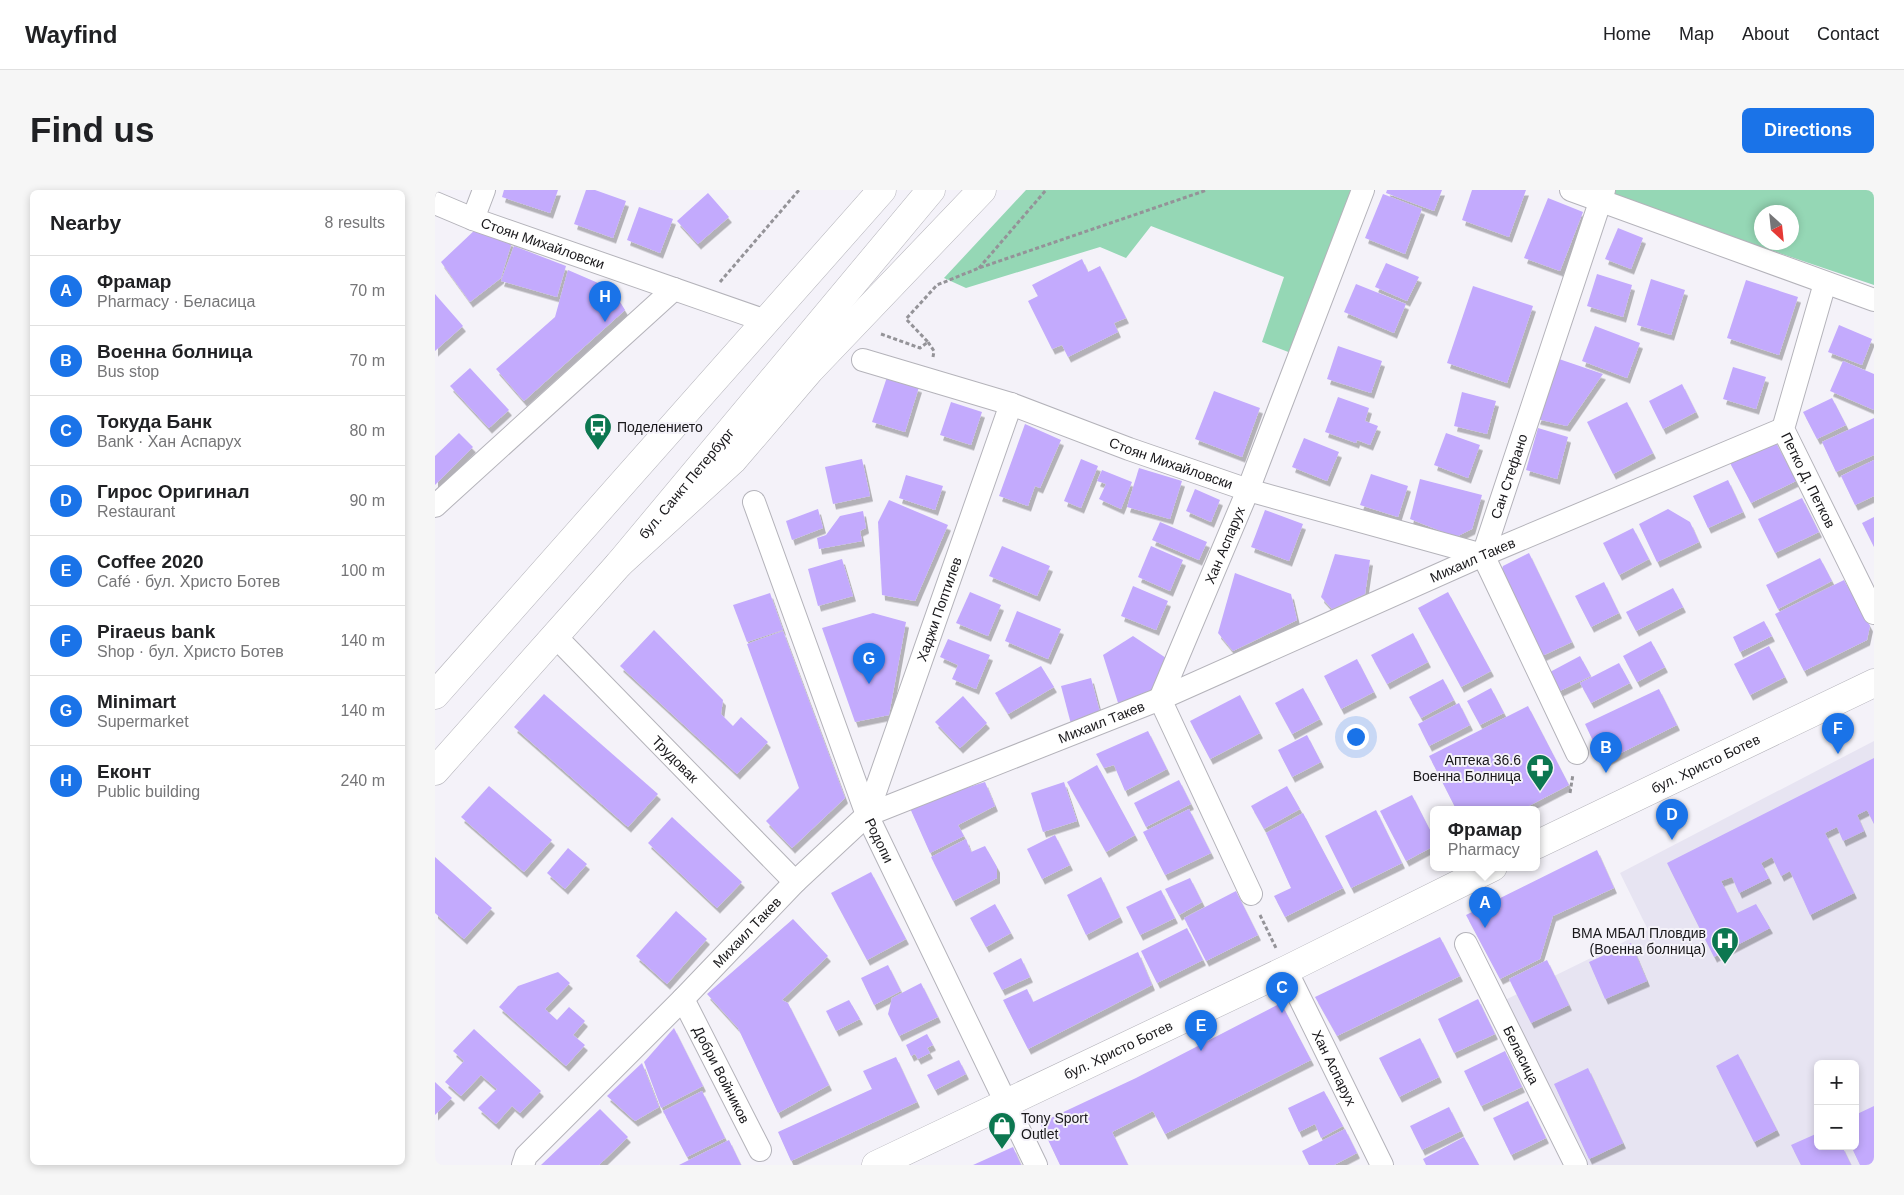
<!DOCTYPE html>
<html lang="en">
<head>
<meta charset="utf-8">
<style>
	body { margin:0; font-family:Helvetica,sans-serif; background:#f6f6f6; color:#202124 }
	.controls { position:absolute; right:15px; bottom:15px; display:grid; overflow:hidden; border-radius:8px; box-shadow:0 2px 8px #0003 }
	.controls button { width:45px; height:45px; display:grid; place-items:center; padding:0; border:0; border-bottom:1px solid #e0e0e0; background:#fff; color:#202124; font:25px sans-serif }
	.compass { position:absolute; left:1319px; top:15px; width:45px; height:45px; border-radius:50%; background:#fff; box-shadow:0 2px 8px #0003; rotate:153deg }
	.you { position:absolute; left:920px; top:546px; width:18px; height:18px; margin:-12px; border:4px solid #fff; border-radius:50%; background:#1a73e8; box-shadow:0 0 0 8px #1a73e833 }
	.badge { display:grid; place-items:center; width:32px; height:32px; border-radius:50%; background:#1a73e8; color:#fff; font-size:16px; font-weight:700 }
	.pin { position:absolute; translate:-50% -41px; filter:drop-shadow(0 1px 2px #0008) }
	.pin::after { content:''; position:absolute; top:26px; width:18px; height:15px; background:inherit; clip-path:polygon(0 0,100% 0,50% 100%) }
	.popup { position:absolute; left:995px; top:616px; width:110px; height:65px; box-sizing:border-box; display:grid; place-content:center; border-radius:8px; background:#fff; filter:drop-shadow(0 1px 4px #0005); font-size:16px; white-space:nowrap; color:#757577 }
	.popup b { font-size:19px; color:#202124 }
	.popup::after { content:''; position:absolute; left:50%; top:100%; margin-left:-10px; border:10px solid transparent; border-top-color:#fff }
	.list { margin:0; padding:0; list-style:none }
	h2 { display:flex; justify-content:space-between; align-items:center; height:65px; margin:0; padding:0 20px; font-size:21px }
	h2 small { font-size:16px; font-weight:400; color:#757577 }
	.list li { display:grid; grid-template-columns:32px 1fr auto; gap:15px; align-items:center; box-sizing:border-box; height:70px; padding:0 20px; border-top:1px solid #e0e0e0 }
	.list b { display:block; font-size:19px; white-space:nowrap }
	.list p { margin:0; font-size:16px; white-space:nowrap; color:#757577 }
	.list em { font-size:16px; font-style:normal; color:#757577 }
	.map { position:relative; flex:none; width:1439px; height:975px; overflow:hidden; border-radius:8px }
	header { display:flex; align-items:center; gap:30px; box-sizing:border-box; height:70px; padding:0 25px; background:#fff; border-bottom:1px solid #e0e0e0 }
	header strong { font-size:24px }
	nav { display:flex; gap:28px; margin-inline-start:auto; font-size:18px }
	.intro { display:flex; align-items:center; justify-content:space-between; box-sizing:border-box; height:120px; padding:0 30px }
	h1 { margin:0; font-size:35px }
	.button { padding:12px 22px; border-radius:8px; background:#1a73e8; color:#fff; font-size:18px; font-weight:700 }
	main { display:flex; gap:30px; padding:0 30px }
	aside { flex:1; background:#fff; border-radius:8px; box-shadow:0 2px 8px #0003 }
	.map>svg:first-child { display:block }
	.built { fill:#e7e4f2; fill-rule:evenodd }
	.green { fill:#95d7b5; fill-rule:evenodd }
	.building { fill:#c3aafd; filter:url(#shadow) }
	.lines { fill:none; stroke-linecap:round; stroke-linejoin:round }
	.street-casing { stroke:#b4b3ba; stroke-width:24 }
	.secondary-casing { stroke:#b4b3ba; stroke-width:29 }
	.primary-casing { stroke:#b4b3ba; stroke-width:29 }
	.path { stroke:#949398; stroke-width:3; stroke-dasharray:4 2.5; stroke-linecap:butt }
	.street { stroke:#fff; stroke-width:22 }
	.secondary { stroke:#fff; stroke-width:28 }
	.primary { stroke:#fff; stroke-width:28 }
	.labels { text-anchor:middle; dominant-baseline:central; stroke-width:4; stroke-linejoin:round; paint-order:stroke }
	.street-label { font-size:14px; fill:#19181b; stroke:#f4f2f9 }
	.poi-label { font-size:14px; fill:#19181b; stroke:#f4f2f9; text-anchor:start }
</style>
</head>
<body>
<header>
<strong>Wayfind</strong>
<nav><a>Home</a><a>Map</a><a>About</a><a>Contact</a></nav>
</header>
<div class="intro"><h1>Find us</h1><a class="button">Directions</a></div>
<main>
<aside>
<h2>Nearby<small>8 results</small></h2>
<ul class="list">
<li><span class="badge">A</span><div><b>Фрамар</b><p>Pharmacy · Беласица</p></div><em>70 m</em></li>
<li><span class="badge">B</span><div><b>Военна болница</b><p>Bus stop</p></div><em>70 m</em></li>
<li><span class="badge">C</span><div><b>Токуда Банк</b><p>Bank · Хан Аспарух</p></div><em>80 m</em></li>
<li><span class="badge">D</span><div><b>Гирос Оригинал</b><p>Restaurant</p></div><em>90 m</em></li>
<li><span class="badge">E</span><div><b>Coffee 2020</b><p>Café · бул. Христо Ботев</p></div><em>100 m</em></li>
<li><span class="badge">F</span><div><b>Piraeus bank</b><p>Shop · бул. Христо Ботев</p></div><em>140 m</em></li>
<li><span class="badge">G</span><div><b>Minimart</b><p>Supermarket</p></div><em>140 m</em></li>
<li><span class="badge">H</span><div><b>Еконт</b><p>Public building</p></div><em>240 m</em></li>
</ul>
</aside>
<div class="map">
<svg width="1439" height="975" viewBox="0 0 1439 975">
	<defs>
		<filter id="shadow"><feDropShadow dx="3" dy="5.5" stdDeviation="0" flood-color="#0004"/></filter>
	</defs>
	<rect width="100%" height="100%" fill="#f4f2f9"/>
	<path class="built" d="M1439,551v424h-292l-79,-164 145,-71 -28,-57zM1383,874h37v82h-37z"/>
	<g class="green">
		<polygon points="591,0 919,0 856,163 827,152 849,87 716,36 691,68 665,57 531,98 509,88"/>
		<path d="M1174,0h265v95l-267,-90zM1326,22h30v30h-30z"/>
	</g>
	<g class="building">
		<polygon points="69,0 123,0 115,23 67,7"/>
		<polygon points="151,0 160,0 191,11 178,48 139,34"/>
		<polygon points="952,0 1007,0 999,21 951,3"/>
		<polygon points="1037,0 1091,0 1074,47 1027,30"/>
		<polygon points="273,3 294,27 263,54 242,31"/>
		<polygon points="948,4 987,19 970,64 930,48"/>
		<polygon points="1113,8 1148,22 1125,81 1089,68"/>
		<polygon points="204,17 238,29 225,63 192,50"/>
		<polygon points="42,38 77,52 66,88 35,112 6,72"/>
		<polygon points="1183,38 1208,48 1196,79 1170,69"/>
		<polygon points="79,56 131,76 122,107 66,91"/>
		<polygon points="647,69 653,82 665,76 691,128 679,133 683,142 633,167 627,155 617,159 593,111 603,106 597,95"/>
		<polygon points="951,73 984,87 972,111 940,97"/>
		<polygon points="133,80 177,99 190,120 89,211 61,179 120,127"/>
		<polygon points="1162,84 1197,95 1188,127 1152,116"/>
		<polygon points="1216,89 1250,100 1236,145 1202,135"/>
		<polygon points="1311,90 1363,107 1344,165 1292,148"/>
		<polygon points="921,94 971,114 959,143 909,122"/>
		<polygon points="1038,96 1098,116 1072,193 1012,173"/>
		<polygon points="0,104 28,136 0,161"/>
		<polygon points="1404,135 1437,149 1427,175 1393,162"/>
		<polygon points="1160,136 1205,153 1192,188 1147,171"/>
		<polygon points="903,156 947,171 936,203 892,189"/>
		<polygon points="1124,169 1168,184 1132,236 1102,229"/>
		<polygon points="1408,171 1439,184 1439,220 1395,201"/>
		<polygon points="1298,177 1331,187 1321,219 1288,209"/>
		<polygon points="35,178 74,220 54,238 15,196"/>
		<polygon points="452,187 484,197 470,242 437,232"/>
		<polygon points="1247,194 1261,222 1228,239 1214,211"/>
		<polygon points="779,201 825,218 807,267 760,249"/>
		<polygon points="1027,202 1061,211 1052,244 1019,236"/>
		<polygon points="903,207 934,218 930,231 943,236 935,255 922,250 921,253 890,242"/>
		<polygon points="1397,208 1411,235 1382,249 1368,222"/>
		<polygon points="516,212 547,222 536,255 505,245"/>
		<polygon points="1192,212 1218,263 1178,284 1152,232"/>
		<polygon points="1439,228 1439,265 1401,282 1387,252"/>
		<polygon points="590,234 626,250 605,298 600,296 593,316 564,306"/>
		<polygon points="1103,238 1133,247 1122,289 1091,280"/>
		<polygon points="24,243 38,257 0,295 0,266"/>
		<polygon points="1011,243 1045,255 1033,288 999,275"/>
		<polygon points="1338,247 1361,291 1316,313 1293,269"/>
		<polygon points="869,248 904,262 892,291 857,277"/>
		<polygon points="427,269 435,306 398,314 390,277"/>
		<polygon points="646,269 663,276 646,318 629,311"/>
		<polygon points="1439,270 1439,306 1420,315 1406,286"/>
		<polygon points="704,278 747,291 735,329 692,317"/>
		<polygon points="667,280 697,292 686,319 664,309 671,294 662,291"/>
		<polygon points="936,284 973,296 963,327 925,315"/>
		<polygon points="471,285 508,296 500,320 464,308"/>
		<polygon points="985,289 1047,305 1037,339 1021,347 975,329"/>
		<polygon points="1293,290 1308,322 1273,338 1258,306"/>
		<polygon points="760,299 785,310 776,332 751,321"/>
		<polygon points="1367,308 1384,342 1340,363 1323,329"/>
		<polygon points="454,310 513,335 480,411 447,405 443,332"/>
		<polygon points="383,319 388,338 357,350 351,331"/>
		<polygon points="1233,319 1255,332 1264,352 1222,372 1204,334"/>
		<polygon points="830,320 868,334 854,371 816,357"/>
		<polygon points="428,321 431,338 425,341 427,351 384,359 382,348 391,345 405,326"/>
		<polygon points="1439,327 1439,357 1427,333"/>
		<polygon points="725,332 772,352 764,370 717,350"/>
		<polygon points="1198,338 1214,369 1184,385 1168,353"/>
		<polygon points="567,356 615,376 602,406 554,386"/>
		<polygon points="716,356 748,370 735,401 703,387"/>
		<polygon points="1094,363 1137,452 1107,466 1065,384 1068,376"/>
		<polygon points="900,364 935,370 930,404 897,419 886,407"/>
		<polygon points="1385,368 1397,391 1343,419 1331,395"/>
		<polygon points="407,369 418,406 383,416 373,379"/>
		<polygon points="800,383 856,404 862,430 798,461 783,443"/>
		<polygon points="1409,390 1435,436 1432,450 1369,481 1340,424"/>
		<polygon points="1169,392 1184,423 1156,437 1140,406"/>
		<polygon points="698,396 733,411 721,440 686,426"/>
		<polygon points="1238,398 1248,417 1201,441 1191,422"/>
		<polygon points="535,402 566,415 553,446 521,433"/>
		<polygon points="1013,402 1056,481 1026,497 983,418"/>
		<polygon points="335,403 348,440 312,452 298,415"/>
		<polygon points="582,421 626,439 613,469 570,451"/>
		<polygon points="438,423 471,432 454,525 420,532 387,438"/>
		<polygon points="1329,431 1337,446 1305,462 1298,447"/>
		<polygon points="219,440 288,510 286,524 298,536 306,527 333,552 302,584 185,476"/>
		<polygon points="348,441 410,608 357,658 331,631 364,598 312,454"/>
		<polygon points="978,443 993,472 952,494 936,465"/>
		<polygon points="698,446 731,468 716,503 684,516 668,465"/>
		<polygon points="513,449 555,465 541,499 517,489 523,475 505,467"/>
		<polygon points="1216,451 1230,477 1202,492 1188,466"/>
		<polygon points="1334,456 1350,487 1315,505 1299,474"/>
		<polygon points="1145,466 1156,486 1125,501 1115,482"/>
		<polygon points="922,469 939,502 906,519 889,486"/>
		<polygon points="1184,473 1195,493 1156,513 1145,493"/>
		<polygon points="606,476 619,497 573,524 560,503"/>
		<polygon points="656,488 666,526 636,534 626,496"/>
		<polygon points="1008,489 1019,510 986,528 974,507"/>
		<polygon points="868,498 885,529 857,544 840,513"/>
		<polygon points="1056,498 1069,523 1045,535 1032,511"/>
		<polygon points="1224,499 1242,535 1168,572 1150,534"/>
		<polygon points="109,504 223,604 193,637 79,537"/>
		<polygon points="805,505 825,543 775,569 755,531"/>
		<polygon points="528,506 552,533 525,558 500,532"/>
		<polygon points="1024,513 1035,535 994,556 983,534"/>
		<polygon points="1093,516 1134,595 1088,619 1021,619 994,566"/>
		<polygon points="713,541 732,579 690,601 679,575 669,578 661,564"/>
		<polygon points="872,545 886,572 857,587 843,560"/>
		<polygon points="1439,568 1439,634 1432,620 1422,625 1429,641 1408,651 1402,637 1390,643 1419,703 1375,725 1355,681 1346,686 1337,667 1326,673 1334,688 1304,703 1297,687 1286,691 1302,723 1321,714 1335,738 1279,767 1232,673"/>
		<polygon points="662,575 700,645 671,662 632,592"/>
		<polygon points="744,590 756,614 711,637 699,613"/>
		<polygon points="550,592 560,616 523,635 529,646 495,663 474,616"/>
		<polygon points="629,592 642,631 608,642 596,603"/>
		<polygon points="54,596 117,650 89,682 26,627"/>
		<polygon points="852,596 865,619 829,639 816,616"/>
		<polygon points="977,605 999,648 999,656 971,671 945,621"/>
		<polygon points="754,619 776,663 730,685 708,642"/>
		<polygon points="941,620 967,673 916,698 890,646"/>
		<polygon points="868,623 908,698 850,727 839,706 856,698 831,643"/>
		<polygon points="237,627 307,692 282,718 213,653"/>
		<polygon points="620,645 635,675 607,689 592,659"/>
		<polygon points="531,649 536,662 550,656 562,677 562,688 518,711 496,667"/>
		<polygon points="133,658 152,674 130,699 112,683"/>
		<polygon points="1162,660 1179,698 1118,726 1105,769 1065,789 1031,725"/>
		<polygon points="0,667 57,718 29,749 0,723"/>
		<polygon points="436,682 471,749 432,770 396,703"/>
		<polygon points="666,687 685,727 651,745 632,705"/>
		<polygon points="755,688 767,712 744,725 730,699"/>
		<polygon points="726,700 740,728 705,745 691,717"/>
		<polygon points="801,701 823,745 771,771 749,728"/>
		<polygon points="560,714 576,743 551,757 535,728"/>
		<polygon points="241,721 272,749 232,794 201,766"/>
		<polygon points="358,729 393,766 347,810 353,813 394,895 343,923 303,838 272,804"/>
		<polygon points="752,738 768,770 722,793 706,761"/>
		<polygon points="1005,747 1025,786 902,846 880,807"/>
		<polygon points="1196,753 1212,791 1170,809 1154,772"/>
		<polygon points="703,762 717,795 593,859 568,810 592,799 598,812"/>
		<polygon points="586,768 595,787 567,800 558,783"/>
		<polygon points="1112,770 1134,815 1096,833 1074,789"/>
		<polygon points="453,775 466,801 439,815 426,788"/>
		<polygon points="123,782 135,793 110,819 122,830 134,817 150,831 138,845 150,855 131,876 64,817 83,796"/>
		<polygon points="486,793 503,827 464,846 453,824 457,808"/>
		<polygon points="1043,809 1060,844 1019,863 1003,829"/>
		<polygon points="414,810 425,829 401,841 391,821"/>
		<polygon points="846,813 876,870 730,944 718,921 677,942 693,975 625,975 605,933 701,888"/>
		<polygon points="239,838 268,896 226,918 209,872"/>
		<polygon points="39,839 106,901 85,923 77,916 61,934 43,918 62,899 46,885 26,906 10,892 29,871 18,861"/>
		<polygon points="492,844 498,855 492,858 495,863 483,869 480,864 476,866 471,855"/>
		<polygon points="985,848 1004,887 964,907 944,868"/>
		<polygon points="1070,861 1087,897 1046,916 1029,881"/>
		<polygon points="1303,864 1342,940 1319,952 1281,876"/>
		<polygon points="461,867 482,912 356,971 343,942 437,899 428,881"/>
		<polygon points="524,870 531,884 500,900 492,885"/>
		<polygon points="207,873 224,917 200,931 172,906"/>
		<polygon points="1153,878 1188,953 1154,969 1119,894"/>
		<polygon points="0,892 17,908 0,925"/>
		<polygon points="267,901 290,948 252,967 228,921"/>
		<polygon points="889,901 908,936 886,948 880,934 864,942 853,918"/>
		<polygon points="1093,911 1111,948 1076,965 1058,928"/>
		<polygon points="1439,916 1439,975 1425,975 1416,956 1420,956 1420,925"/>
		<polygon points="1014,917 1026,941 987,960 975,936"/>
		<polygon points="165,919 193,947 164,975 106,975"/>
		<polygon points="910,939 922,963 899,975 874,975 867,961"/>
		<polygon points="1383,943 1383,956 1407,956 1416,975 1366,975 1356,955"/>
		<polygon points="1029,947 1044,975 991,975 988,969"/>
		<polygon points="294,950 306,975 244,975"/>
		<polygon points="578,957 586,975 538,975"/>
	</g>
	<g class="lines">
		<defs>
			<g id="street">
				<polyline points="1136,0 1439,110"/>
				<path id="s1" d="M0,13l38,16 293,102"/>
				<polyline points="38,29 49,0"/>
				<path id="s2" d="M1390,93l-42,146 91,184"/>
				<path id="s3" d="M428,170l148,44 118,45 119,41 235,65"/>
				<path id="s4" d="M319,312l113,313 169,350"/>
				<polyline points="0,316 239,99"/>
				<path id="s5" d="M120,446l240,246"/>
				<path id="s6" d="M1142,563l-94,-198 121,-365"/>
				<path id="s7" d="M432,625l144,-411"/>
				<path id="s8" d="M816,704l-91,-195 88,-209 115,-300"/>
				<path id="s9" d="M1031,754l110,221"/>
				<path id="s10" d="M851,780l96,195"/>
				<path id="s11" d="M248,809l77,151"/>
				<path id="s12" d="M88,975l3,-9 157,-157 112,-117 72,-67 293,-116 323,-144 300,-126"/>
			</g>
			<g id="secondary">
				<polyline points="0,505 447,0"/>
				<path id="s13" d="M0,581l184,-207 312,-374"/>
			</g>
			<g id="primary">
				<polyline points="184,374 298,270 375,180 547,0"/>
				<path id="s14" d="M1101,655l338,-162"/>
				<path id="s15" d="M441,975l410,-195 207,-103"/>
			</g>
		</defs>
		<use href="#street" class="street-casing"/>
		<use href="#secondary" class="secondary-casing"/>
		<use href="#primary" class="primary-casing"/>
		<g class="path">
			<polyline points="544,78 611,0"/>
			<polyline points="285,92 364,0"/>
			<polyline points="446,144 485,158 493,152 471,129 502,95 544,78 772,0"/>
			<polyline points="493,152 499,161 498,167"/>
			<polyline points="1135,603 1138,584"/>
			<polyline points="825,725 841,758"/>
		</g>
		<use href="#street" class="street"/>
		<use href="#secondary" class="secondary"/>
		<use href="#primary" class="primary"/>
	</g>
	<defs>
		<symbol id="bus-pin" viewBox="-11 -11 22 30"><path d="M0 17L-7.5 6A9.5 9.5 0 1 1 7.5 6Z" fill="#0c7750" stroke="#f4f2f9"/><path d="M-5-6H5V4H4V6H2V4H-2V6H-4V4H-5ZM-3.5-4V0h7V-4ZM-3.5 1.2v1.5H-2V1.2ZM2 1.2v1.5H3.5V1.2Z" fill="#fff"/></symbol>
		<symbol id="pharmacy-pin" viewBox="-11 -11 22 30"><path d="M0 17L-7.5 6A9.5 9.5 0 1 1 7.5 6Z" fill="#0c7750" stroke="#f4f2f9"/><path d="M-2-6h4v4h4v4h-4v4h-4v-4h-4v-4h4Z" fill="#fff"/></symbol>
		<symbol id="hospital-pin" viewBox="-11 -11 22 30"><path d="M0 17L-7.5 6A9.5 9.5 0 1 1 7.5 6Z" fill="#0c7750" stroke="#f4f2f9"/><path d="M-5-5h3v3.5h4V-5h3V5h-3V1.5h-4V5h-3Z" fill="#fff"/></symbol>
		<symbol id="shop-pin" viewBox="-11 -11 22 30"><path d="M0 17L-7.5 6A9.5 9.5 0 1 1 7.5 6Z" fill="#0c7750" stroke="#f4f2f9"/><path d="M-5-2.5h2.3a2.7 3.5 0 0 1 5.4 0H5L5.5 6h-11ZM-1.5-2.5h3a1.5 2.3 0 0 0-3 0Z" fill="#fff"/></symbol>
	</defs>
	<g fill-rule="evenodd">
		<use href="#bus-pin" x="147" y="221" width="32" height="43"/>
		<use href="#pharmacy-pin" x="1089" y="562" width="32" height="43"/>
		<use href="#hospital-pin" x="1274" y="735" width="32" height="43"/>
		<use href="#shop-pin" x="551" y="920" width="32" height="43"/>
	</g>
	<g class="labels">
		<g class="street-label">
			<text stroke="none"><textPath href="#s1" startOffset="115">Стоян Михайловски</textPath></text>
			<text stroke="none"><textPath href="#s3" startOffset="325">Стоян Михайловски</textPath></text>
			<text stroke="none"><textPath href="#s6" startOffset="302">Сан Стефано</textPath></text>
			<text stroke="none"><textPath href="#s2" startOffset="209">Петко Д. Петков</textPath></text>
			<text stroke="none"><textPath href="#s13" startOffset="382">бул. Санкт Петербург</textPath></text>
			<text stroke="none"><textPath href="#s8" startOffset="382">Хан Аспарух</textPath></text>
			<text stroke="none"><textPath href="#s12" startOffset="1149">Михаил Такев</textPath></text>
			<text stroke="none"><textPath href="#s7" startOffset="218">Хаджи Поптилев</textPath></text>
			<text stroke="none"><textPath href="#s12" startOffset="744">Михаил Такев</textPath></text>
			<text stroke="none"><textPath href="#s5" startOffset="172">Трудовак</textPath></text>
			<text stroke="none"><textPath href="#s14" startOffset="188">бул. Христо Ботев</textPath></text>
			<text stroke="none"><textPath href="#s4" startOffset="361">Родопи</textPath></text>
			<text stroke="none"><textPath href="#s12" startOffset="324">Михаил Такев</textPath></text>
			<text stroke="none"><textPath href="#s15" startOffset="268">бул. Христо Ботев</textPath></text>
			<text stroke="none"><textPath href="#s9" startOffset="124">Беласица</textPath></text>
			<text stroke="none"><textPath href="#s10" startOffset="109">Хан Аспарух</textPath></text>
			<text stroke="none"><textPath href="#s11" startOffset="85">Добри Войников</textPath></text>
		</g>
		<g class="poi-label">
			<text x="182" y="237">Поделението</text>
			<text x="1086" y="570" text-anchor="end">Аптека 36.6<tspan x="1086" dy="16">Военна Болница</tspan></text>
			<text x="1271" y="743" text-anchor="end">ВМА МБАЛ Пловдив<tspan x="1271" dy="16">(Военна болница)</tspan></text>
			<text x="586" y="928">Tony Sport<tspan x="586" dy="16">Outlet</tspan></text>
		</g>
	</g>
</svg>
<div class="controls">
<button>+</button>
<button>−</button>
</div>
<svg class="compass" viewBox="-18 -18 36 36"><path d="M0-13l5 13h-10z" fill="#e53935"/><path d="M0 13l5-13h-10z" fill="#757577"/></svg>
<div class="you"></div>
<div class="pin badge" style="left:1050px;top:738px">A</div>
<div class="popup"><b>Фрамар</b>Pharmacy</div>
<div class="pin badge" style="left:1171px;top:583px">B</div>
<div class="pin badge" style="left:847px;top:823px">C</div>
<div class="pin badge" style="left:1237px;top:650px">D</div>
<div class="pin badge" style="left:766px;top:861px">E</div>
<div class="pin badge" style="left:1403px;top:564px">F</div>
<div class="pin badge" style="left:434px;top:494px">G</div>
<div class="pin badge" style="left:170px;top:132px">H</div>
</div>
</main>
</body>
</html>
